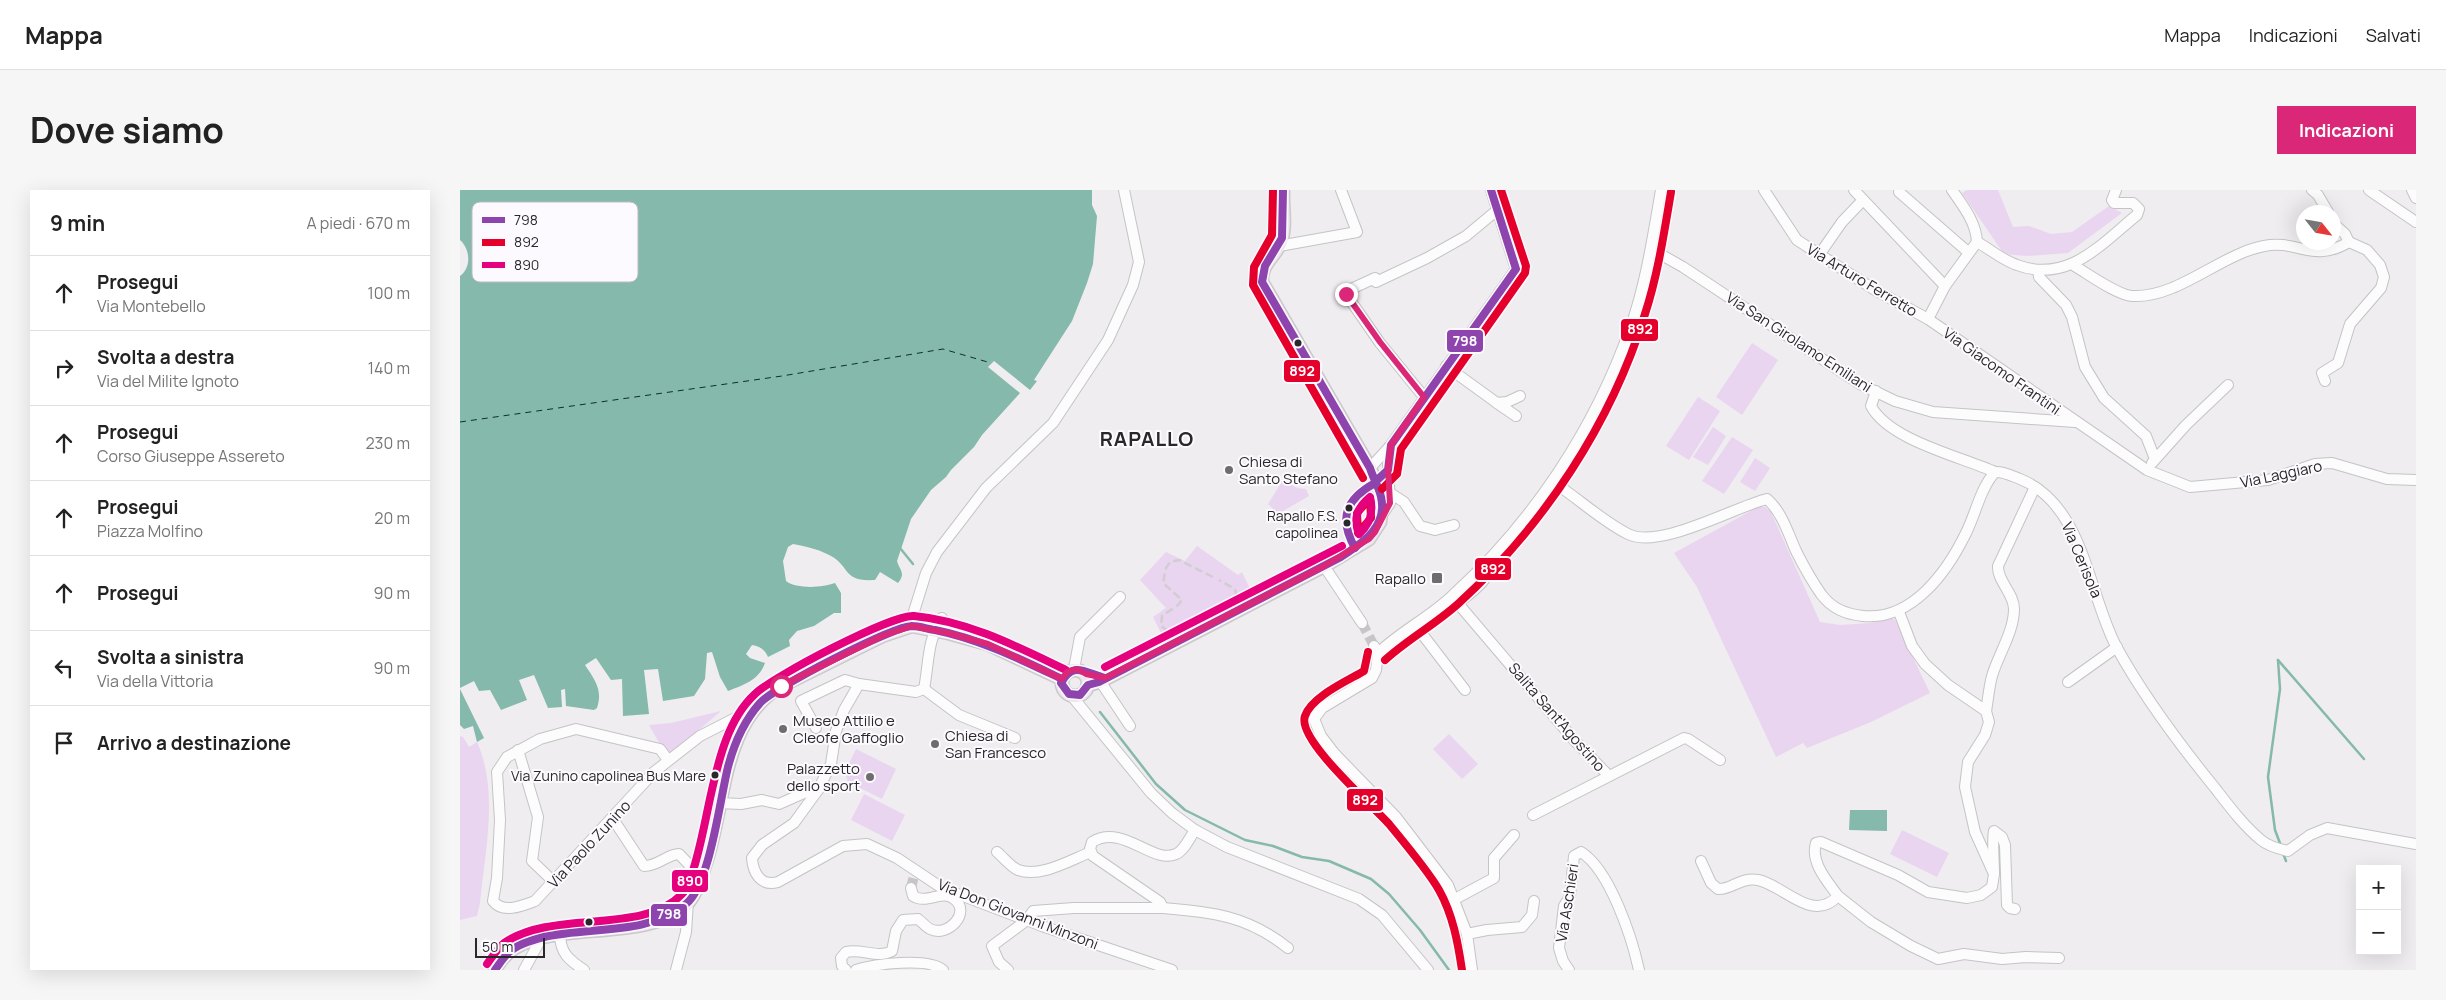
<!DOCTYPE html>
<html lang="it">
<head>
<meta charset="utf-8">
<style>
	body { margin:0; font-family:Manrope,sans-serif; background:#f6f6f6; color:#222 }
	.controls { position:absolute; right:15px; bottom:15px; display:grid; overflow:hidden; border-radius:0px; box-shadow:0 5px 20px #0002 }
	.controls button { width:45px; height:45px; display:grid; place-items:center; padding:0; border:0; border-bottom:1px solid #e0e0e0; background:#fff; color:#222; font:25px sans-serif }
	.compass { position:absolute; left:1836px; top:15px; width:45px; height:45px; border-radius:50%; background:#fff; box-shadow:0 5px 20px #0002; rotate:121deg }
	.scale { position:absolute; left:15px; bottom:12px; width:70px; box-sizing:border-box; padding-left:5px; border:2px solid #282729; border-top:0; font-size:14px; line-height:18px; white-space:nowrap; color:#282729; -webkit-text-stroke:4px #fdfaff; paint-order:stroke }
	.stop { position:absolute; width:15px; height:15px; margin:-11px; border:4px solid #db2777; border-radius:50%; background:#fff }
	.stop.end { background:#db2777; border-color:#fff; box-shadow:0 1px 5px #0008 }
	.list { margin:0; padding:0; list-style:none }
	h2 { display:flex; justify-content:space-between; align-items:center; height:65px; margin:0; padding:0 20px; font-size:21px }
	h2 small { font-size:16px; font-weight:400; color:#767676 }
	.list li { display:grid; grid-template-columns:32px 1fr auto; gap:15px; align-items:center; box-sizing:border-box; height:75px; padding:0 20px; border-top:1px solid #e0e0e0 }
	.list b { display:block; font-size:19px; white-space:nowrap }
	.list p { margin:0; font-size:16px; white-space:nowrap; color:#767676 }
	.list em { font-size:16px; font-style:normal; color:#767676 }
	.icon { flex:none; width:28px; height:28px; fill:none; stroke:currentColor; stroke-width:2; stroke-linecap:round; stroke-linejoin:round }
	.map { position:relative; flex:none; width:1956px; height:780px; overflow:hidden; border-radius:0px }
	header { display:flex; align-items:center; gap:30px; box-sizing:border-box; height:70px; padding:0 25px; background:#fff; border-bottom:1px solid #e0e0e0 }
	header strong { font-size:24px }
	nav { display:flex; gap:28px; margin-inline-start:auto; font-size:18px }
	.intro { display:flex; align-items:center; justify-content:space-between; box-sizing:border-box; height:120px; padding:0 30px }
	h1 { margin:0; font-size:35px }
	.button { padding:12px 22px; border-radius:0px; background:#db2777; color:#fff; font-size:18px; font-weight:700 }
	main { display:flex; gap:30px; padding:0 30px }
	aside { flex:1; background:#fff; border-radius:0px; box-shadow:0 5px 20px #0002 }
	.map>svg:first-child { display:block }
	.green { fill:#e9d5f0 }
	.water { fill:#85b9ab }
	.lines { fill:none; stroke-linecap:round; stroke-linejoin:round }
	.stream { stroke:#85b9ab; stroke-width:2.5 }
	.ferry { stroke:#0d3128; stroke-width:1; stroke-dasharray:6 5; stroke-linecap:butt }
	.minor-tunnel { stroke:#c7c5c8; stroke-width:10; stroke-dasharray:10 5; stroke-linecap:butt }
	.minor-casing { stroke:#c4c3c5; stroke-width:12 }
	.major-casing { stroke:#cac9ca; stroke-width:15 }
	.minor { stroke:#fdfcfd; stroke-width:10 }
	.major { stroke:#ece6ee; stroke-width:12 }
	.rail { stroke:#d0ced0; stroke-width:2.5; stroke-dasharray:8 4; stroke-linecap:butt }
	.bus-1-casing { stroke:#fdfaff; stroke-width:11 }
	.bus-2-casing { stroke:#fdfaff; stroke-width:11 }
	.bus-3-casing { stroke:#fdfaff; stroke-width:11 }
	.bus-1 { stroke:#8e44ad; stroke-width:8 }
	.bus-2 { stroke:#e4002b; stroke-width:8 }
	.bus-3 { stroke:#e5007d; stroke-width:8 }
	.route { stroke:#db2777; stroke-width:6 }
	.bus-dot { fill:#282729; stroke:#fdfaff; stroke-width:2 }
	.poi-dot { fill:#6e6c6f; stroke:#fdfaff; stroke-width:2 }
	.labels { text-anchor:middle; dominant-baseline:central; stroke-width:4; stroke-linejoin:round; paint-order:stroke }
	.bus-label { font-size:14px; fill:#282729; stroke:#fdfaff; text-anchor:end }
	.street-label { font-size:15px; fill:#282729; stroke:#fdfaff }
	.poi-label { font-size:15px; fill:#282729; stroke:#fdfaff; text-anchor:start }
	.district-label { font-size:20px; font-weight:bold; letter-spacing:1px; fill:#282729; stroke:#fdfaff }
	.key { fill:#fdfaff; stroke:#bdbbbf; stroke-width:1 }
	.key-label { font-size:14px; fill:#282729 }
	.line-badge { stroke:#fdfaff; stroke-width:2 }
	.badge-label { font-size:14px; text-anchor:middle; font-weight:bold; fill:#fff }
</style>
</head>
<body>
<header>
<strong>Mappa</strong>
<nav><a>Mappa</a><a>Indicazioni</a><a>Salvati</a></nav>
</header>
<div class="intro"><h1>Dove siamo</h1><a class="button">Indicazioni</a></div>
<main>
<aside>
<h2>9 min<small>A piedi · 670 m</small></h2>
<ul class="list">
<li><svg class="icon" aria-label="ahead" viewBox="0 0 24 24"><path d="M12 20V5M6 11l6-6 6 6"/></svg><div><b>Prosegui</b><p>Via Montebello</p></div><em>100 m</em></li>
<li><svg class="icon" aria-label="right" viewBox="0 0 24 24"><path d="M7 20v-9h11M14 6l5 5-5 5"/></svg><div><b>Svolta a destra</b><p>Via del Milite Ignoto</p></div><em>140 m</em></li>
<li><svg class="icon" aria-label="ahead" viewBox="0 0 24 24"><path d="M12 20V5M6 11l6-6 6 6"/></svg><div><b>Prosegui</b><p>Corso Giuseppe Assereto</p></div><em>230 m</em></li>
<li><svg class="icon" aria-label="ahead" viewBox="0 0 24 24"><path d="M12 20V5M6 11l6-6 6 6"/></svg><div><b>Prosegui</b><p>Piazza Molfino</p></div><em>20 m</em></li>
<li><svg class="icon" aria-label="ahead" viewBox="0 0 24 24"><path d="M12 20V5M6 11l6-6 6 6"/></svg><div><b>Prosegui</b></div><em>90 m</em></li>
<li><svg class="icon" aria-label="left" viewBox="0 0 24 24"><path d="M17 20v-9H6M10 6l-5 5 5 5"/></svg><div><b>Svolta a sinistra</b><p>Via della Vittoria</p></div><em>90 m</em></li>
<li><svg class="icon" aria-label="arrive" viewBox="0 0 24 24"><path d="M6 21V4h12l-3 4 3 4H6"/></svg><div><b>Arrivo a destinazione</b></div></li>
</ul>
</aside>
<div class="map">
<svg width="1956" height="780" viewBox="0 0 1956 780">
	<rect width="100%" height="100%" fill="#efedf0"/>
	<g class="green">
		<polygon points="1507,0 1538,0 1553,37 1569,36 1591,44 1612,42 1649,16 1662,23 1608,63 1567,66 1544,64 1502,3"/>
		<polygon points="1292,153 1318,170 1282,225 1256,207"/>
		<polygon points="1238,207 1260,221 1229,270 1206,256"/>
		<polygon points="1253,237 1266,246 1248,275 1233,267"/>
		<polygon points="1272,247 1293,260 1264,304 1242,291"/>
		<polygon points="1295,268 1310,278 1295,301 1280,292"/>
		<polygon points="823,290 837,298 846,299 849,306 818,324 808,314"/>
		<polygon points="1298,317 1305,317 1311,322 1360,432 1380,435 1410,433 1432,428 1435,430 1470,503 1411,532 1347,558 1343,553 1316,567 1237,397 1214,363"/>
		<polygon points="737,356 778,385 782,382 793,405 704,449 693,427 706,418 680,390 706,362 725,371"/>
		<polygon points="261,521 213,562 208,562 201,556 189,535 211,533"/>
		<polygon points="989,544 1018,574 1002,589 973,559"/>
		<path d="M0,546l3,1 6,10 8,-5c22,49 8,109 3,161l-3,13 -17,4z"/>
		<polygon points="396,559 436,579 422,609 388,592 385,582"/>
		<polygon points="404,604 445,625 432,651 391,630"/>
		<polygon points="1442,640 1489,663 1477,687 1430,664"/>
	</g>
	<g class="water">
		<path d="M0,0h632v15l5,11 -4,48 -6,19 -15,38 -38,59 3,1 -7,9 -36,-29 -6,6 32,26 -38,42 -8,12 -23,23 -5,7 -15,13 -20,29 -14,42c3,10 9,12 1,22l-18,-11 -5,8c-35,2 -23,-15 -48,-26 -10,-5 -22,-8 -34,-10l-5,3 -5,14 3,20c10,8 36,7 49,2l6,10v20h-7l-20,13 -17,5 -8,9 1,6 -22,11c-3,-7 -8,-11 -16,-12l-6,9 4,4 15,5c-6,17 -21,22 -37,28l-8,-14 -8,-25 -5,1 -2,26 -11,17 -31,5 -5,-32 -14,1 5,44 -26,2 -1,-37 -11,1 -15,-22 -11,7c10,15 18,25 12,43l-3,2 -28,-4 -1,-17 -4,1 1,17 -14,1 -14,-33 -15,5 8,20 -26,10 -11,-20 -11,1 -5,-10 -14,7v-412c12,-9 10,-27 0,-36z"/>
		<polygon points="0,499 24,548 17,552 13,536 4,539 0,535"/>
		<polygon points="1390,620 1427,620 1427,641 1389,640"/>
	</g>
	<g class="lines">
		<g class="stream">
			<polyline points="440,358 453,374"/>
			<polyline points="1818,470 1820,499 1808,587 1815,640 1821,656"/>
			<polyline points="1818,470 1904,569"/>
			<polyline points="640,522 696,594 725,620 785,650 813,656 842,667 869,671 911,689 929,704 960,740 989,780"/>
			<polyline points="1823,663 1826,671"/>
		</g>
		<polyline class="ferry" points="0,232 322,186 483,159 531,173"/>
		<g class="minor-tunnel">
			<polyline points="902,433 914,456"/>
			<polyline points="451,698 454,686"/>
		</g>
		<defs>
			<g id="minor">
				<polyline points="1304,0 1337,50 1415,100 1468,129 1687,280 1730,297 1808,290 1855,274 1872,273 1927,289 1956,290"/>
				<polyline points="1394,0 1485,96"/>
				<path d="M1492,0c11,16 24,32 25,52"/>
				<polyline points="1852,0 1858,5 1868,22"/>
				<polyline points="1909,0 1956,32"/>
				<polyline points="1952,0 1956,8"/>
				<polyline points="1439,2 1508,62"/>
				<polyline points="1874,34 1885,44 1889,52"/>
				<path d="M1517,52c13,7 25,18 40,23 51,19 84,-21 120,-50l2,-6 -6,-6h-19l-2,-3 4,-10"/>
				<polyline points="819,56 897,42 881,0"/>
				<polyline points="1191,59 1223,77 1400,194 1435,211 1473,222 1615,232"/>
				<polyline points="1359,65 1382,32 1403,10"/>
				<path d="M1613,75c14,8 45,31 60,31 45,2 88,-42 131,-50 34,-7 48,18 85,-4"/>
				<polyline points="1578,80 1579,87 1606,115 1612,127 1625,177 1644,208 1686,246 1695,269"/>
				<polyline points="915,88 889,100 886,104 920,153 964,207"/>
				<polyline points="916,92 967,68 1006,46 1036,21"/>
				<polyline points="1468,129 1485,96 1517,52"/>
				<polyline points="986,176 1037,213 1047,212 1060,206"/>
				<polyline points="1865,191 1862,183 1878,173 1890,134 1921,98 1924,87 1920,75 1907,60 1889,52"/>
				<path d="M1416,201l-5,15c18,34 88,50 124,66"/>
				<polyline points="1037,213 1056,226"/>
				<polyline points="1692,273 1726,235 1768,195"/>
				<polyline points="910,278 931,255 1056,79 1031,0"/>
				<path d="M1093,292c25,16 49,39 75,52 31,16 106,-27 139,-35 15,13 21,34 29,52 7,14 16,30 25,43 11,15 25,20 42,22 49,5 84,-44 103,-83 10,-20 14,-44 29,-61 8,-1 17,4 25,7 65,26 68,116 97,169 27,49 63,97 98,140 14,18 28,37 46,52 7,6 18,9 27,11l22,-16 17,-7 89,16"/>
				<polyline points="930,303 944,312 960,336 975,340 994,335"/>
				<polyline points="922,325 930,313 928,277 930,256"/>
				<path d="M1028,371c4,18 -13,28 -26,39l-2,3 1,4 114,134 34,35"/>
				<polyline points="864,376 902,433"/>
				<polyline points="451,431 466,383 477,362 526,298 593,233 648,150 673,95 679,72 664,0"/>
				<polyline points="956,436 1005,500"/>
				<polyline points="914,456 918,463 916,480 912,488 862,518 854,529 861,546 874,563 936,627 988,695 1007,744 1012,780"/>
				<path d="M918,463c23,-22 52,-36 75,-58 80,-73 142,-166 178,-269 15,-43 22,-90 30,-136"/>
				<polyline points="614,479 620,447 660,407"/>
				<polyline points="640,491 670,536"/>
				<polyline points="1608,492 1657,457"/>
				<path d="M464,499l-8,3 -57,-8 -15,26 -8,21 -5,33 -13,26 -24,33 -32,22 -10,13c1,15 9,29 26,24l65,-36 24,-2 30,14 45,30 100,38 130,44"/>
				<polyline points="464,499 499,525 555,548"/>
				<path d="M464,499c5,-26 3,-49 18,-71"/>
				<polyline points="611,505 691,603 712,623 735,640 767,657 899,709 922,725 968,780"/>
				<path d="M1526,521c2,-11 3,-24 6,-35 6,-21 22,-44 22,-67 0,-16 -17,-28 -16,-43l37,-79"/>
				<polyline points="356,538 341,511 385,490 399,494"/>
				<polyline points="58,560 78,627 72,671 94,692"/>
				<path d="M208,570l-8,-11 -84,-20 -36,10 -33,18 -10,15 3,48 -3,58 -4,23c10,13 29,5 42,0l119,-129 46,-36 53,-27"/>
				<polyline points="258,613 281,614 302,610 319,614 353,599 358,600"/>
				<polyline points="1073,625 1224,548 1228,549 1260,570"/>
				<path d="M153,629l31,47c15,0 23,-12 35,-12l22,23"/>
				<path d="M537,662c6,5 14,15 21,18 23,8 52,-10 73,-18"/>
				<path d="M1241,671l10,22 7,6c13,1 22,-12 40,-9 26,5 54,44 80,16 -11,-15 -28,-34 -22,-53l5,-1 77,33 30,17 39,6 14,-3 11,-8 2,-13 -19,-42 -10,-45 3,-25 17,-27 4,-13 -3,-11 -38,-26 -23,-21 -13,-18 -13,-34"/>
				<path d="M1534,683c0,-9 -2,-37 0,-42l8,6 3,8 2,60 3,3 5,1"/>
				<polyline points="1378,706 1411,732 1451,756 1478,769 1504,764 1542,769 1566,767 1599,768"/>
				<polyline points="995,709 1034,688 1034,668 1054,645"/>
				<path d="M703,718c50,4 85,8 125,40"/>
				<path d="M100,744c0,19 9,26 24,36"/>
				<polyline points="1007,744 1027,740 1062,737 1072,725 1074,711"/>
				<polyline points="64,780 82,747"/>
				<polyline points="216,780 226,742 228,712"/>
				<path d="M386,780l-4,-4 -1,-8 5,-6c15,-4 32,7 46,-1l4,-20 7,-11 15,-1c4,3 8,8 12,10 18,9 42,-17 24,-30 -12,-10 -27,6 -41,-3l-2,-8"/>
				<path d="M396,780c18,-6 72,-13 87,0"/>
				<path d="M548,780l-9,-8 -7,-16 35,-26 6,-9 41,-3h89l-3,-6 -67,-46 -3,-7 2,-7c31,-19 61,23 84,12 8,-3 14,-17 19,-24"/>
				<path d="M1109,780l-6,-9 -4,-13 5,-42 6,-10 4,-40 7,-4c29,18 51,86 58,118"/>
			</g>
			<g id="major">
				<circle cx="615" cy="493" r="13"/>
				<path d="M628,495l11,-3 225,-116 45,-27 11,-17 2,-22 -12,-32 -108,-186c-2,-17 12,-24 18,-38 7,-16 2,-37 3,-54"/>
				<path d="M35,780c28,-61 148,-20 193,-67 9,-11 13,-25 17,-38 21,-59 15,-143 76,-179l101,-50 30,-10 36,7 40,11 74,35"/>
			</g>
		</defs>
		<use href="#minor" class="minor-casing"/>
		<use href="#major" class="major-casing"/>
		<use href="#minor" class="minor"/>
		<use href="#major" class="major"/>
		<polyline class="rail" points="753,387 719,370 710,372 706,378 703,393 722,410 718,415 702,426 701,436 709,442 716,440 773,409 776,403 775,399 759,390"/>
		<defs>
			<g id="bus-1">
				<polyline points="915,292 928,280 931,255 1056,79 1031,0"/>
				<path d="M895,358c-17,-30 -9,-49 20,-65"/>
				<path d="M645,488c-21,-6 -32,-17 -44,5l8,11 11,1 8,-10 11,-3 242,-125c21,-14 47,-30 40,-60 -2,-10 -8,-19 -11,-29l-108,-186 3,-16 17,-28 1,-48"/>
				<path d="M35,780c4,-6 9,-13 14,-18 9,-8 23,-12 35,-15 47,-11 103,-1 142,-33 24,-19 34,-106 42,-137 6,-23 16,-46 32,-64 15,-16 131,-76 152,-77 7,0 16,3 23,4 45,9 85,29 127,49"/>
			</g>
			<g id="bus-2">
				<polyline points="813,0 812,45 794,77 793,95 903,288"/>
				<polyline points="922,299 937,284 941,259 1065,83 1066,76 1041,0"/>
				<polygon points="910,308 911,328 898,343 897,323"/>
				<path d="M908,462l-4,19c-17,10 -53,26 -59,45 -9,23 68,90 84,108 14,17 40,48 50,66 14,25 19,53 23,80"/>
				<path d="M925,470c23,-21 51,-36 74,-57 85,-78 152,-179 186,-289 13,-40 19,-81 26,-122"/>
			</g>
			<g id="bus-3">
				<path d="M910,307c4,16 0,27 -11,37 -6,-16 -2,-26 11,-37z"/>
				<polyline points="645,477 882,356"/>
				<path d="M27,774c5,-7 11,-16 17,-21 50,-34 138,-8 177,-48 8,-7 11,-21 14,-31 12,-41 16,-85 31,-124 6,-16 16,-34 29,-46 17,-17 137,-80 159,-78 54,5 104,31 152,54"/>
			</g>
		</defs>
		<use href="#bus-1" class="bus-1-casing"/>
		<use href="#bus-2" class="bus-2-casing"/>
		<use href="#bus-3" class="bus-3-casing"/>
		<use href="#bus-1" class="bus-1"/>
		<use href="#bus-2" class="bus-2"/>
		<use href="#bus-3" class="bus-3"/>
	</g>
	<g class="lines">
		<polyline class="route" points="321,496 422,446 452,436 488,443 528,454 602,489 607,482 617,479 626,484 645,488 864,376 909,349 915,342 930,313 928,278 931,255 964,207 920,152 886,104"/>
	</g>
	<g class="bus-dot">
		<circle cx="838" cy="153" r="4.5"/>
		<circle cx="889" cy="318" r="4.5"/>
		<circle cx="887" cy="333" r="4.5"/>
		<circle cx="255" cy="585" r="4.5"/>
		<circle cx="129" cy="732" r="4.5"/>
	</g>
	<g class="poi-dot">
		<circle cx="769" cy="280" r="5"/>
		<rect x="971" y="382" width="12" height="12" rx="2.5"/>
		<circle cx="323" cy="539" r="5"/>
		<circle cx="475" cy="554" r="5"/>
		<circle cx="410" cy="587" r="5"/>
	</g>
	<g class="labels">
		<g class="bus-label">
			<text x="878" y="325">Rapallo F.S.<tspan x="878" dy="17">capolinea</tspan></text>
			<text x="246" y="585">Via Zunino capolinea Bus Mare</text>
		</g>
		<g class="street-label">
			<text transform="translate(1402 90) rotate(31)">Via Arturo Ferretto</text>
			<text transform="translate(1339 152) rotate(33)">Via San Girolamo Emiliani</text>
			<text transform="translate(1542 181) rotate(35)">Via Giacomo Frantini</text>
			<text transform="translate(1821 284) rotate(-12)">Via Laggiaro</text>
			<text transform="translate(1622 370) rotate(67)">Via Cerisola</text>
			<text transform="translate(1097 527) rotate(49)">Salita Sant'Agostino</text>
			<text transform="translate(129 654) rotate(-47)">Via Paolo Zunino</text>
			<text transform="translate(1107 713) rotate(-81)">Via Aschieri</text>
			<text transform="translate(558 724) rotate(21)">Via Don Giovanni Minzoni</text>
		</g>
		<g class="poi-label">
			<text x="779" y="271">Chiesa di<tspan x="779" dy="17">Santo Stefano</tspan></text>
			<text x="966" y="388" text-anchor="end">Rapallo</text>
			<text x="333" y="530">Museo Attilio e<tspan x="333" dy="17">Cleofe Gaffoglio</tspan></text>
			<text x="485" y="545">Chiesa di<tspan x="485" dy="17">San Francesco</tspan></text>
			<text x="400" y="578" text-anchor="end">Palazzetto<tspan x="400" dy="17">dello sport</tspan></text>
		</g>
		<g class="district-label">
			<text x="687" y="248">RAPALLO</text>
		</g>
	</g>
	<rect x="12" y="12" width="166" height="80" rx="8" class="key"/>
	<rect x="22" y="27" width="23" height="6" fill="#8e44ad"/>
	<rect x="22" y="49" width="23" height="7" fill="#e4002b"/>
	<rect x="22" y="72" width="23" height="6" fill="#e5007d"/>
	<g class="key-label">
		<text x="54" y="35">798</text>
		<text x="54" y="57">892</text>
		<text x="54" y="80">890</text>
	</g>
	<g class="line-badge">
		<rect x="1160" y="128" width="39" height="24" rx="5" fill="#e4002b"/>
		<rect x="986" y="139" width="38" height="24" rx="5" fill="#8e44ad"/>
		<rect x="823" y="169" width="38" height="24" rx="5" fill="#e4002b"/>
		<rect x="1014" y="367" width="38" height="24" rx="5" fill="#e4002b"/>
		<rect x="886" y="598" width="38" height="24" rx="5" fill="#e4002b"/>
		<rect x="211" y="679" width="38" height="24" rx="5" fill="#e5007d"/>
		<rect x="190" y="713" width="38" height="24" rx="5" fill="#8e44ad"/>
	</g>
	<g class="badge-label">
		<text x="1180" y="144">892</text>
		<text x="1005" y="156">798</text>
		<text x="842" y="186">892</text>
		<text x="1033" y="384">892</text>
		<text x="905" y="615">892</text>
		<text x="230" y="696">890</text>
		<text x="209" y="729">798</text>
	</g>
</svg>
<div class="controls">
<button>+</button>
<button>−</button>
</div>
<svg class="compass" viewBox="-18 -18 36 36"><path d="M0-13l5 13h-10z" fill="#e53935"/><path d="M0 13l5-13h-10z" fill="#767676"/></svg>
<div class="scale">50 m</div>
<div class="stop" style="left:321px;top:496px"></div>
<div class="stop end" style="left:886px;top:104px"></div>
</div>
</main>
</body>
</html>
